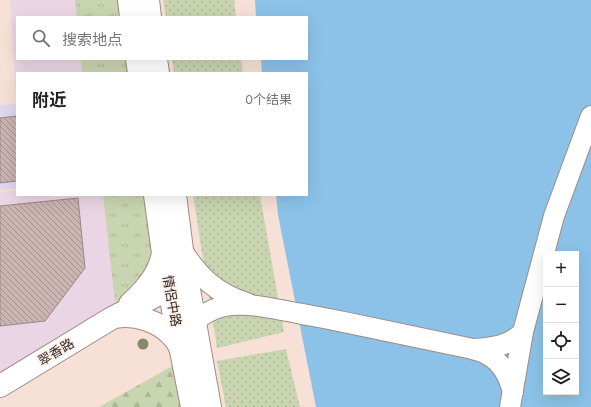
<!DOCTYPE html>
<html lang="zh">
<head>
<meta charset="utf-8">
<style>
	body { margin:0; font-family:Karla,"Noto Sans SC",sans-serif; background:#f6f6f6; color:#202124 }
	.controls { position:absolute; right:12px; bottom:12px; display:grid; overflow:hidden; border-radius:0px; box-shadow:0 4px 16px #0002 }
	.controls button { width:36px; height:36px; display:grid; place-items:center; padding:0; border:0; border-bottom:1px solid #e0e0e0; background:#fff; color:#202124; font:20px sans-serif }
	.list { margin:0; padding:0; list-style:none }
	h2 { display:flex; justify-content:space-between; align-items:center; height:52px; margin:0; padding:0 16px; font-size:17px }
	h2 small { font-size:13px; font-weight:400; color:#757577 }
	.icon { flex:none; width:22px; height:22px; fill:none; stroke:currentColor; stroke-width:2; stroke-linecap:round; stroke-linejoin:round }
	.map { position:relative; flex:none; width:591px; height:407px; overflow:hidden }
	.search { position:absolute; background:#fff; box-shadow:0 4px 16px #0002; left:16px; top:16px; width:292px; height:44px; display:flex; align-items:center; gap:10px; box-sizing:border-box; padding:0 14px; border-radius:0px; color:#757577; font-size:15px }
	.panel { position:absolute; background:#fff; box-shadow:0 4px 16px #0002; left:16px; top:72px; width:292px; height:124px; border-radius:0px }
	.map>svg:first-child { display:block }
	.commercial { fill:#ead5e4 }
	.education { fill:#dfd8ee }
	.grass { fill:url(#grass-tufts) }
	.forest { fill:url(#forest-firs) }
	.park { fill:url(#park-dots) }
	.water { fill:#8cc2e8; fill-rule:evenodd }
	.building { fill:url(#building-back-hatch); stroke:#9d8685 }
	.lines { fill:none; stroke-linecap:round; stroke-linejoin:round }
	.tertiary-casing { stroke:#9e8b80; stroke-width:22 }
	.secondary-casing { stroke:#9e8b80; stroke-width:24 }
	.trunk-casing { stroke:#9e8b80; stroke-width:24 }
	.tertiary { stroke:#fff; stroke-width:20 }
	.secondary { stroke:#fff; stroke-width:22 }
	.trunk { stroke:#fff; stroke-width:22 }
	.tree { fill:#8b876b }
	.labels { text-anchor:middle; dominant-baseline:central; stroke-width:3.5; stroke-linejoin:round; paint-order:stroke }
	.street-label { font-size:13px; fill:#302824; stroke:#fdf0ea }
</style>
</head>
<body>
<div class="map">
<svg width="591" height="407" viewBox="0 0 591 407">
	<defs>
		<pattern id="grass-tufts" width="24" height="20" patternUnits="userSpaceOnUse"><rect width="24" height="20" fill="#c9d5b1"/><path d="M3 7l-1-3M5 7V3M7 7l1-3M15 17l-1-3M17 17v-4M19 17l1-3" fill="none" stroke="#adb798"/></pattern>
		<pattern id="forest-firs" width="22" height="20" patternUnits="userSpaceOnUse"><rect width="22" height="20" fill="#c9d5b1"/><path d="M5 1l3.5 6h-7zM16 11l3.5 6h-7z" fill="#adb798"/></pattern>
		<pattern id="park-dots" width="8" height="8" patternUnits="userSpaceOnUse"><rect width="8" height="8" fill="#c9d5b1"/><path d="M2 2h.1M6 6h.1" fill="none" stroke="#adb798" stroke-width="1.8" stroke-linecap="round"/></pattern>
		<pattern id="building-back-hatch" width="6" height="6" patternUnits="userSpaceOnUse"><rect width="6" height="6" fill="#ccb4b3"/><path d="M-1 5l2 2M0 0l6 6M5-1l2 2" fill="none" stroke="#a69291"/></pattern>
	</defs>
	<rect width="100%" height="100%" fill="#f7e1d6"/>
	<g class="commercial">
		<polygon points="10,0 119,0 122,17 17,17 17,59 127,59 129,73 17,73 17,97 16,97"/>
		<polygon points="17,190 17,195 151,195 139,292 0,380 0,192"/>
	</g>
	<polygon class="education" points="17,104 17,188 0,190 0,105"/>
	<g class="grass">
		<polygon points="75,0 125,0 127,17 77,17"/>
		<polygon points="81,59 132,59 134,73 82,73"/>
		<polygon points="103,195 147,195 153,250 149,266 136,291 115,302"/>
	</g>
	<polygon class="forest" points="176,364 185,407 99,407"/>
	<g class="park">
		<polygon points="163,0 234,0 236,17 166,17"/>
		<polygon points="172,59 241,59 243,73 174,73"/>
		<polygon points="193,195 260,195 284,332 217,348"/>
		<polygon points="286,349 300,407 226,407 217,361"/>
	</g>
	<path class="water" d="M255,0h336v407h-275l-38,-192 -2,-20h31v-122h-45l-1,-14h46v-42h-51zM546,254h30v138h-30z"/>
	<g class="building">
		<polygon points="17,116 17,181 0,183 0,118"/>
		<polygon points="78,198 85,268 45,321 0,326 0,206"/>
	</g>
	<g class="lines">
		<defs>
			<g id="tertiary">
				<path d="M182,250c16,26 35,44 65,53"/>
				<path d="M185,332c9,-13 25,-23 40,-26 15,-3 30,-1 45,2 18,3 36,7 54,10 50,10 100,21 149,31 5,2 11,3 15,6 15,8 21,23 25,37"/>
				<path d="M473,349c20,-1 36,-3 50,-17"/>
				<polyline points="510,407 523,332 554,216 591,116"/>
			</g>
			<g id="secondary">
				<path d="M130,304c16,-15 29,-29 33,-51"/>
				<path d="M115,317c21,-4 46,5 59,21 3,3 5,8 7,11"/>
				<polyline points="0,386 112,318 165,291 175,281 178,274"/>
			</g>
			<g id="trunk">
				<polyline points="129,0 131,17"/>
				<polyline points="148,0 150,17"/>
				<polyline points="137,59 139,73"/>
				<polyline points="156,59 158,73"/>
				<polyline points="155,195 163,253 173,310 192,407"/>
				<polyline points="175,195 182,250 210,407"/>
			</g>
		</defs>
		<use href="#tertiary" class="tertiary-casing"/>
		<use href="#secondary" class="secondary-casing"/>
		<use href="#trunk" class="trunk-casing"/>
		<use href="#tertiary" class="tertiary"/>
		<use href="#secondary" class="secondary"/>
		<use href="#trunk" class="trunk"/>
	</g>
	<circle class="tree" cx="143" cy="344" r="5.5"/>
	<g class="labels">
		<g class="street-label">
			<text transform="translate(172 301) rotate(80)">情侶中路</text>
			<text transform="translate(56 352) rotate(-31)">翠香路</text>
		</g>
	</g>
</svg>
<div class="controls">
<button>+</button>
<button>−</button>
<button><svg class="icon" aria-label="locate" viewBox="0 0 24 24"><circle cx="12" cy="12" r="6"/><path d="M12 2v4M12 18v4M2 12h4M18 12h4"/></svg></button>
<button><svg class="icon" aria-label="layers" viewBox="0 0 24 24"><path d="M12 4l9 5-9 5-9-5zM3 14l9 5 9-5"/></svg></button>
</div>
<div class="search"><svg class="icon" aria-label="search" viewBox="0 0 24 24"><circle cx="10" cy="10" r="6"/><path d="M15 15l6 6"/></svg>搜索地点</div>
<section class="panel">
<h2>附近<small>0个结果</small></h2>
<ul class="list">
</ul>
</section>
</div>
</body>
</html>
